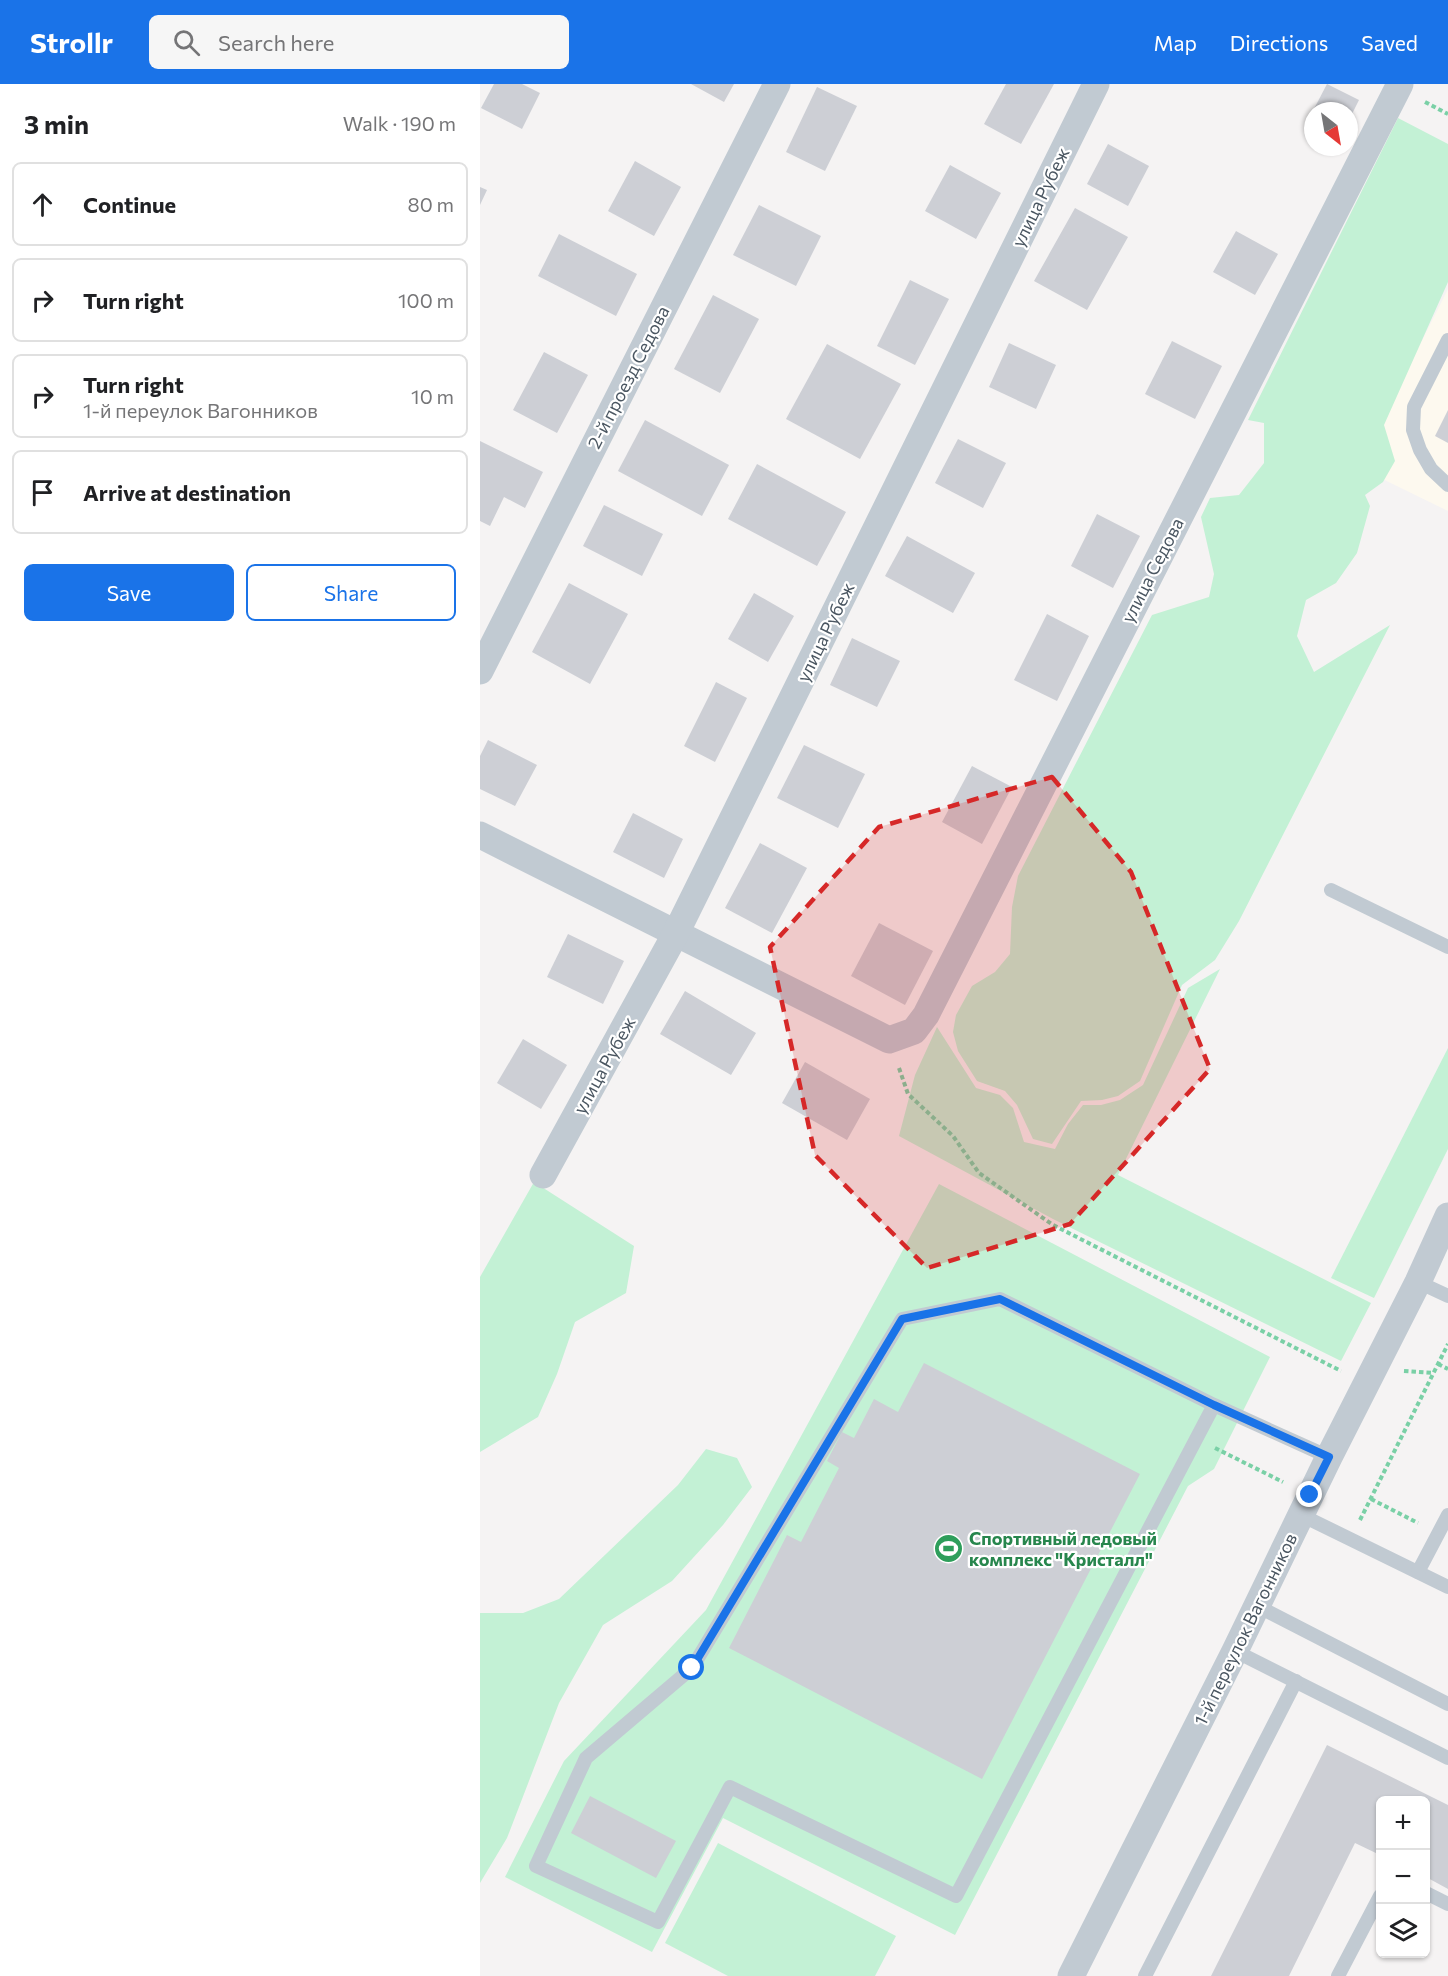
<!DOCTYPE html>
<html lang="en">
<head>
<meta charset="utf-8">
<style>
	body { margin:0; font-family:Commissioner,sans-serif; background:#f6f6f6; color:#202124 }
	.controls { position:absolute; right:18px; bottom:18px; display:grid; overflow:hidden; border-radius:9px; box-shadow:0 2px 4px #0004 }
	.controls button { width:54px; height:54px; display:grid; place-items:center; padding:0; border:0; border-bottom:2px solid #e0e0e0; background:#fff; color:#202124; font:30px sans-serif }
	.compass { position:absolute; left:824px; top:18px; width:54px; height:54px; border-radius:50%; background:#fff; box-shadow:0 2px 4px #0004; rotate:149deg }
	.stop { position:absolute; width:18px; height:18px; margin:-14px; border:4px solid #1a73e8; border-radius:50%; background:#fff }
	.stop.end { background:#1a73e8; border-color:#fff; box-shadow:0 2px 6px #0008 }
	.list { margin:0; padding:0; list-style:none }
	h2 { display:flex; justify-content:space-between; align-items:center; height:78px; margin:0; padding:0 24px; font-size:26px }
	h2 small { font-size:20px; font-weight:400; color:#757577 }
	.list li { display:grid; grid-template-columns:39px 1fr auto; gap:18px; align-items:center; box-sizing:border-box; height:84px; margin:0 12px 12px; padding:0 12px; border:2px solid #e0e0e0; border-radius:9px }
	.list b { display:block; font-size:22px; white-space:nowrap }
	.list p { margin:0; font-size:20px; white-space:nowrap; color:#757577 }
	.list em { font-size:20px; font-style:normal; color:#757577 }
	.actions { display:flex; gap:12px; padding:18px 24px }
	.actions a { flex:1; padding:14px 0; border:2px solid #1a73e8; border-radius:9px; text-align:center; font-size:21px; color:#1a73e8 }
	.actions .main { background:#1a73e8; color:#fff }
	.icon { flex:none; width:33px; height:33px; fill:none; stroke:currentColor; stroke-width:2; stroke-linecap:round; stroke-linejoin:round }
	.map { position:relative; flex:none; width:968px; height:1892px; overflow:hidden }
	header { display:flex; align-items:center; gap:36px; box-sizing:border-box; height:84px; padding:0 30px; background:#1a73e8; color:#fff }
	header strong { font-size:28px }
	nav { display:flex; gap:33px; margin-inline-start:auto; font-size:21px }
	.search { width:420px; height:54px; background:#f6f6f6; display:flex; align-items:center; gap:15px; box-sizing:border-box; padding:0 21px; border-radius:9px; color:#757577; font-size:22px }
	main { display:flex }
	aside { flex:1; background:#fff }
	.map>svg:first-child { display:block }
	.commercial { fill:#fdf9ef }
	.green { fill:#c3f1d5 }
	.building { fill:#cdcfd5 }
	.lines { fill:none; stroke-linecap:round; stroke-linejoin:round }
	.path { stroke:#7ad0a6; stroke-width:4; stroke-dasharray:4.5 3; stroke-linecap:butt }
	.service { stroke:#c1cad2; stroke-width:14 }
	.minor { stroke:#c1cad2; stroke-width:27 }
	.route { stroke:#1a73e8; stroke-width:8 }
	.marked { fill:#d62828; fill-opacity:0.2; stroke:#d62828; stroke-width:4.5; stroke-dasharray:12 8; stroke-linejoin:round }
	.labels { text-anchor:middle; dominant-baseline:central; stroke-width:4.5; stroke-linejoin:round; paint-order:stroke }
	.street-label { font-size:18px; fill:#4a5661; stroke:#fff }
	.leisure-label { font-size:18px; font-weight:bold; fill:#27864d; stroke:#fff; text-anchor:start }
</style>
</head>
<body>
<header>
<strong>Strollr</strong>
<div class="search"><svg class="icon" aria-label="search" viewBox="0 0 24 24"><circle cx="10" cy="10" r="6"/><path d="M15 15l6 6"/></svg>Search here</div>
<nav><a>Map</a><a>Directions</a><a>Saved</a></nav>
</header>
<main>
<aside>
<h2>3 min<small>Walk · 190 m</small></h2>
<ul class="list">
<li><svg class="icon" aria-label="ahead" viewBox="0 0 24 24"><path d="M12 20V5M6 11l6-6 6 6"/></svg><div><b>Continue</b></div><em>80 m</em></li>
<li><svg class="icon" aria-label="right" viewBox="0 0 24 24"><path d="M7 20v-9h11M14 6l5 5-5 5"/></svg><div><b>Turn right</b></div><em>100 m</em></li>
<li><svg class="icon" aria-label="right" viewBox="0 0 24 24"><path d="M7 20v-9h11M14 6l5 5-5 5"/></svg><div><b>Turn right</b><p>1-й переулок Вагонников</p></div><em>10 m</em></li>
<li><svg class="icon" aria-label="arrive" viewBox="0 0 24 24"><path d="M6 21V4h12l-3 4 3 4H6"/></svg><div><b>Arrive at destination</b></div></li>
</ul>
<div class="actions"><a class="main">Save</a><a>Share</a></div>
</aside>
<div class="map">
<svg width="968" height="1892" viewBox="0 0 968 1892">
	<rect width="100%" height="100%" fill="#f5f3f3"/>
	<polygon class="commercial" points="968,205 968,427 878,383"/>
	<g class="green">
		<polygon points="918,34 968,60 968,198 904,341 915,377 903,398 885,411 890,422 877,469 856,499 826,516 817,552 834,588 910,541 759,837 735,876 702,901 660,997 638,1012 622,1016 601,1017 572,1060 553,1055 537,1021 525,1007 497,997 478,967 473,948 476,931 492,902 515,888 530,870 532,823 538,792 672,531 729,513 734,490 721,433 730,414 759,411 784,379 784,339 768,336"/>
		<polygon points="740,885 638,1091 891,1219 861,1277 573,1135 419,1052 435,991 457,943 496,1004 520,1011 533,1024 544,1058 575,1065 588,1040 603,1021 621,1021 640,1016 663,1001 708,904"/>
		<polygon points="968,964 968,1065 894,1214 851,1194"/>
		<polygon points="54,1098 154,1162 146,1209 95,1238 77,1290 58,1333 0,1368 0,1193"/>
		<polygon points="459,1100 790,1273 734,1385 708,1402 475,1851 243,1734 172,1868 25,1793 84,1677 226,1526"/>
		<polygon points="226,1365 257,1374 272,1403 243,1441 192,1497 123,1541 79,1619 27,1754 0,1799 0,1529 43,1529 79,1515 198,1401"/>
		<polygon points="238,1759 416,1852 395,1892 248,1892 185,1859"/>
	</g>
	<g class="building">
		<polygon points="14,0 42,0 60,9 42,45 1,24"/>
		<polygon points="211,0 254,0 244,18"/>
		<polygon points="526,0 574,0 541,60 504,40"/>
		<polygon points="847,0 879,16 869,36 869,27 833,27 833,46 825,42"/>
		<polygon points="337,3 377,22 345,87 306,68"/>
		<polygon points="628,60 669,82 648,122 607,100"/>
		<polygon points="155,77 201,103 174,152 128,127"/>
		<polygon points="470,81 521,109 496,155 445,127"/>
		<polygon points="0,103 7,106 0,121"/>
		<polygon points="279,121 341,152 316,202 253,171"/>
		<polygon points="595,124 648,153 607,226 554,197"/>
		<polygon points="756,147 798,170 775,211 733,188"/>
		<polygon points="79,150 157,190 136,232 58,192"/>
		<polygon points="430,196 469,215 435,281 397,262"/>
		<polygon points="233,211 279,235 240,309 194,285"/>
		<polygon points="692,257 742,282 715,335 665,310"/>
		<polygon points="529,259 576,281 556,325 509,303"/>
		<polygon points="347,260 421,300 380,375 306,335"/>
		<polygon points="64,268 108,291 77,349 33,326"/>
		<polygon points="968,326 968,359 955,352"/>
		<polygon points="165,336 249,381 222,432 138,387"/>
		<polygon points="478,355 526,379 503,424 455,399"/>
		<polygon points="0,357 63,388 45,424 24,413 10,442 0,437"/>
		<polygon points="277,380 366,428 337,482 248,435"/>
		<polygon points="124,421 183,450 162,492 103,462"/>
		<polygon points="617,430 660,452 633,504 591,482"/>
		<polygon points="427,452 495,489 473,529 405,492"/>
		<polygon points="89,499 148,530 110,600 52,568"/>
		<polygon points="274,509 314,532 288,578 248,555"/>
		<polygon points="567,530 609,552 577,617 534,596"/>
		<polygon points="372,554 420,577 397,623 350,601"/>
		<polygon points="236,598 267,614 235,678 204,662"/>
		<polygon points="8,656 57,681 35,722 0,705 0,672"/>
		<polygon points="324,661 385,690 358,744 297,714"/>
		<polygon points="492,682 532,703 502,760 462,738"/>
		<polygon points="153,729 203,755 184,794 133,768"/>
		<polygon points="280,759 327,784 292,849 245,824"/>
		<polygon points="399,839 453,867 425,921 371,892"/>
		<polygon points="88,850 144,877 123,920 67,893"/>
		<polygon points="205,907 276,949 251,991 180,950"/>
		<polygon points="43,955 87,981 61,1025 17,999"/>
		<polygon points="325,978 390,1015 367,1056 302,1019"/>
		<polygon points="444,1279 660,1390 502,1695 249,1564 307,1451 321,1458 359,1384 347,1377 362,1348 374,1354 394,1315 418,1328"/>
		<polygon points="847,1661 968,1721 968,1805 946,1793 946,1716 900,1716 900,1771 875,1759 809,1892 731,1892"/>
		<polygon points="110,1712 196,1757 176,1794 91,1749"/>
	</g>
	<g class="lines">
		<g class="path">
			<polyline points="945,18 968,30"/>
			<polyline points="419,984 428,1010 473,1052 499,1089 573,1141 861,1287"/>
			<polyline points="958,1280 968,1285"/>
			<polyline points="924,1287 953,1289"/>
			<polyline points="735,1364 803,1398"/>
			<polyline points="891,1415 938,1439"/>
			<polyline points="880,1436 968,1260"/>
		</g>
		<g class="service">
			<polyline points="968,256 934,323 933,346 940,366 951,385 968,401"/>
			<polyline points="851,806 968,863"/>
			<polyline points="938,1198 968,1212"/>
			<polyline points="734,1321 476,1812 250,1703 178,1838 56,1782 106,1674 212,1584 422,1235 520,1215 734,1321 849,1373"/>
			<polyline points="821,1431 968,1503"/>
			<polyline points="938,1488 968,1431"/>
			<polyline points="777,1522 968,1620"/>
			<polyline points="755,1567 968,1674"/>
			<polyline points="946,1809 968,1820"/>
			<polyline points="665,1892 816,1597"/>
			<polyline points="858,1892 900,1812"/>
		</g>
		<g class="minor">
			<polyline points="0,587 297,0"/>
			<polyline points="0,751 409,956 434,947 446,931 920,0"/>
			<polyline points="63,1091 196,849 616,0"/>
			<polyline points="591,1892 755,1567 849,1373 938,1198 968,1132"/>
		</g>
	</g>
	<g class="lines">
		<polyline class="route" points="212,1584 422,1235 520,1215 734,1321 849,1373 830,1411"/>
	</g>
	<path class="marked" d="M572,693l79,95 79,197 -140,155 -143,44 -112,-113 -45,-208 109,-120z"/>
	<defs>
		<symbol id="stadium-disc" viewBox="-11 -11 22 22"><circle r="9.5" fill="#2e9e5b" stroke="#fff"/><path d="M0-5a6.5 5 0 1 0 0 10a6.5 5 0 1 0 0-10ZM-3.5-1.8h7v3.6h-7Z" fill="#fff"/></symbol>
	</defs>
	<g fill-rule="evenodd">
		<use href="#stadium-disc" x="452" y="1448" width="33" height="33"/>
	</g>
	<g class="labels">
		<g class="street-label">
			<text transform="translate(560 113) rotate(-64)">улица Рубеж</text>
			<text transform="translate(148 293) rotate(-63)">2-й проезд Седова</text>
			<text transform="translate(672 486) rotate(-63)">улица Седова</text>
			<text transform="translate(345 548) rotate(-64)">улица Рубеж</text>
			<text transform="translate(124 981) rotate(-61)">улица Рубеж</text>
			<text transform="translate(765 1545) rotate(-64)">1-й переулок Вагонников</text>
		</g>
		<g class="leisure-label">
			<text x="489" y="1454">Спортивный ледовый<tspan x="489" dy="21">комплекс "Кристалл"</tspan></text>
		</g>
	</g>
</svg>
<div class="controls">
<button>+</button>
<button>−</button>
<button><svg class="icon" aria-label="layers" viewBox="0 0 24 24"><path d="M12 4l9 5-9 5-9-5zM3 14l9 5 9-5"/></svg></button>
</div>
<svg class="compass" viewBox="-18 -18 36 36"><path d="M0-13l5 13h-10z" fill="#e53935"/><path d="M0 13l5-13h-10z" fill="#757577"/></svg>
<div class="stop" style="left:212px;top:1584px"></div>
<div class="stop end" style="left:830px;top:1411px"></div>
</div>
</main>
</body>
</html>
